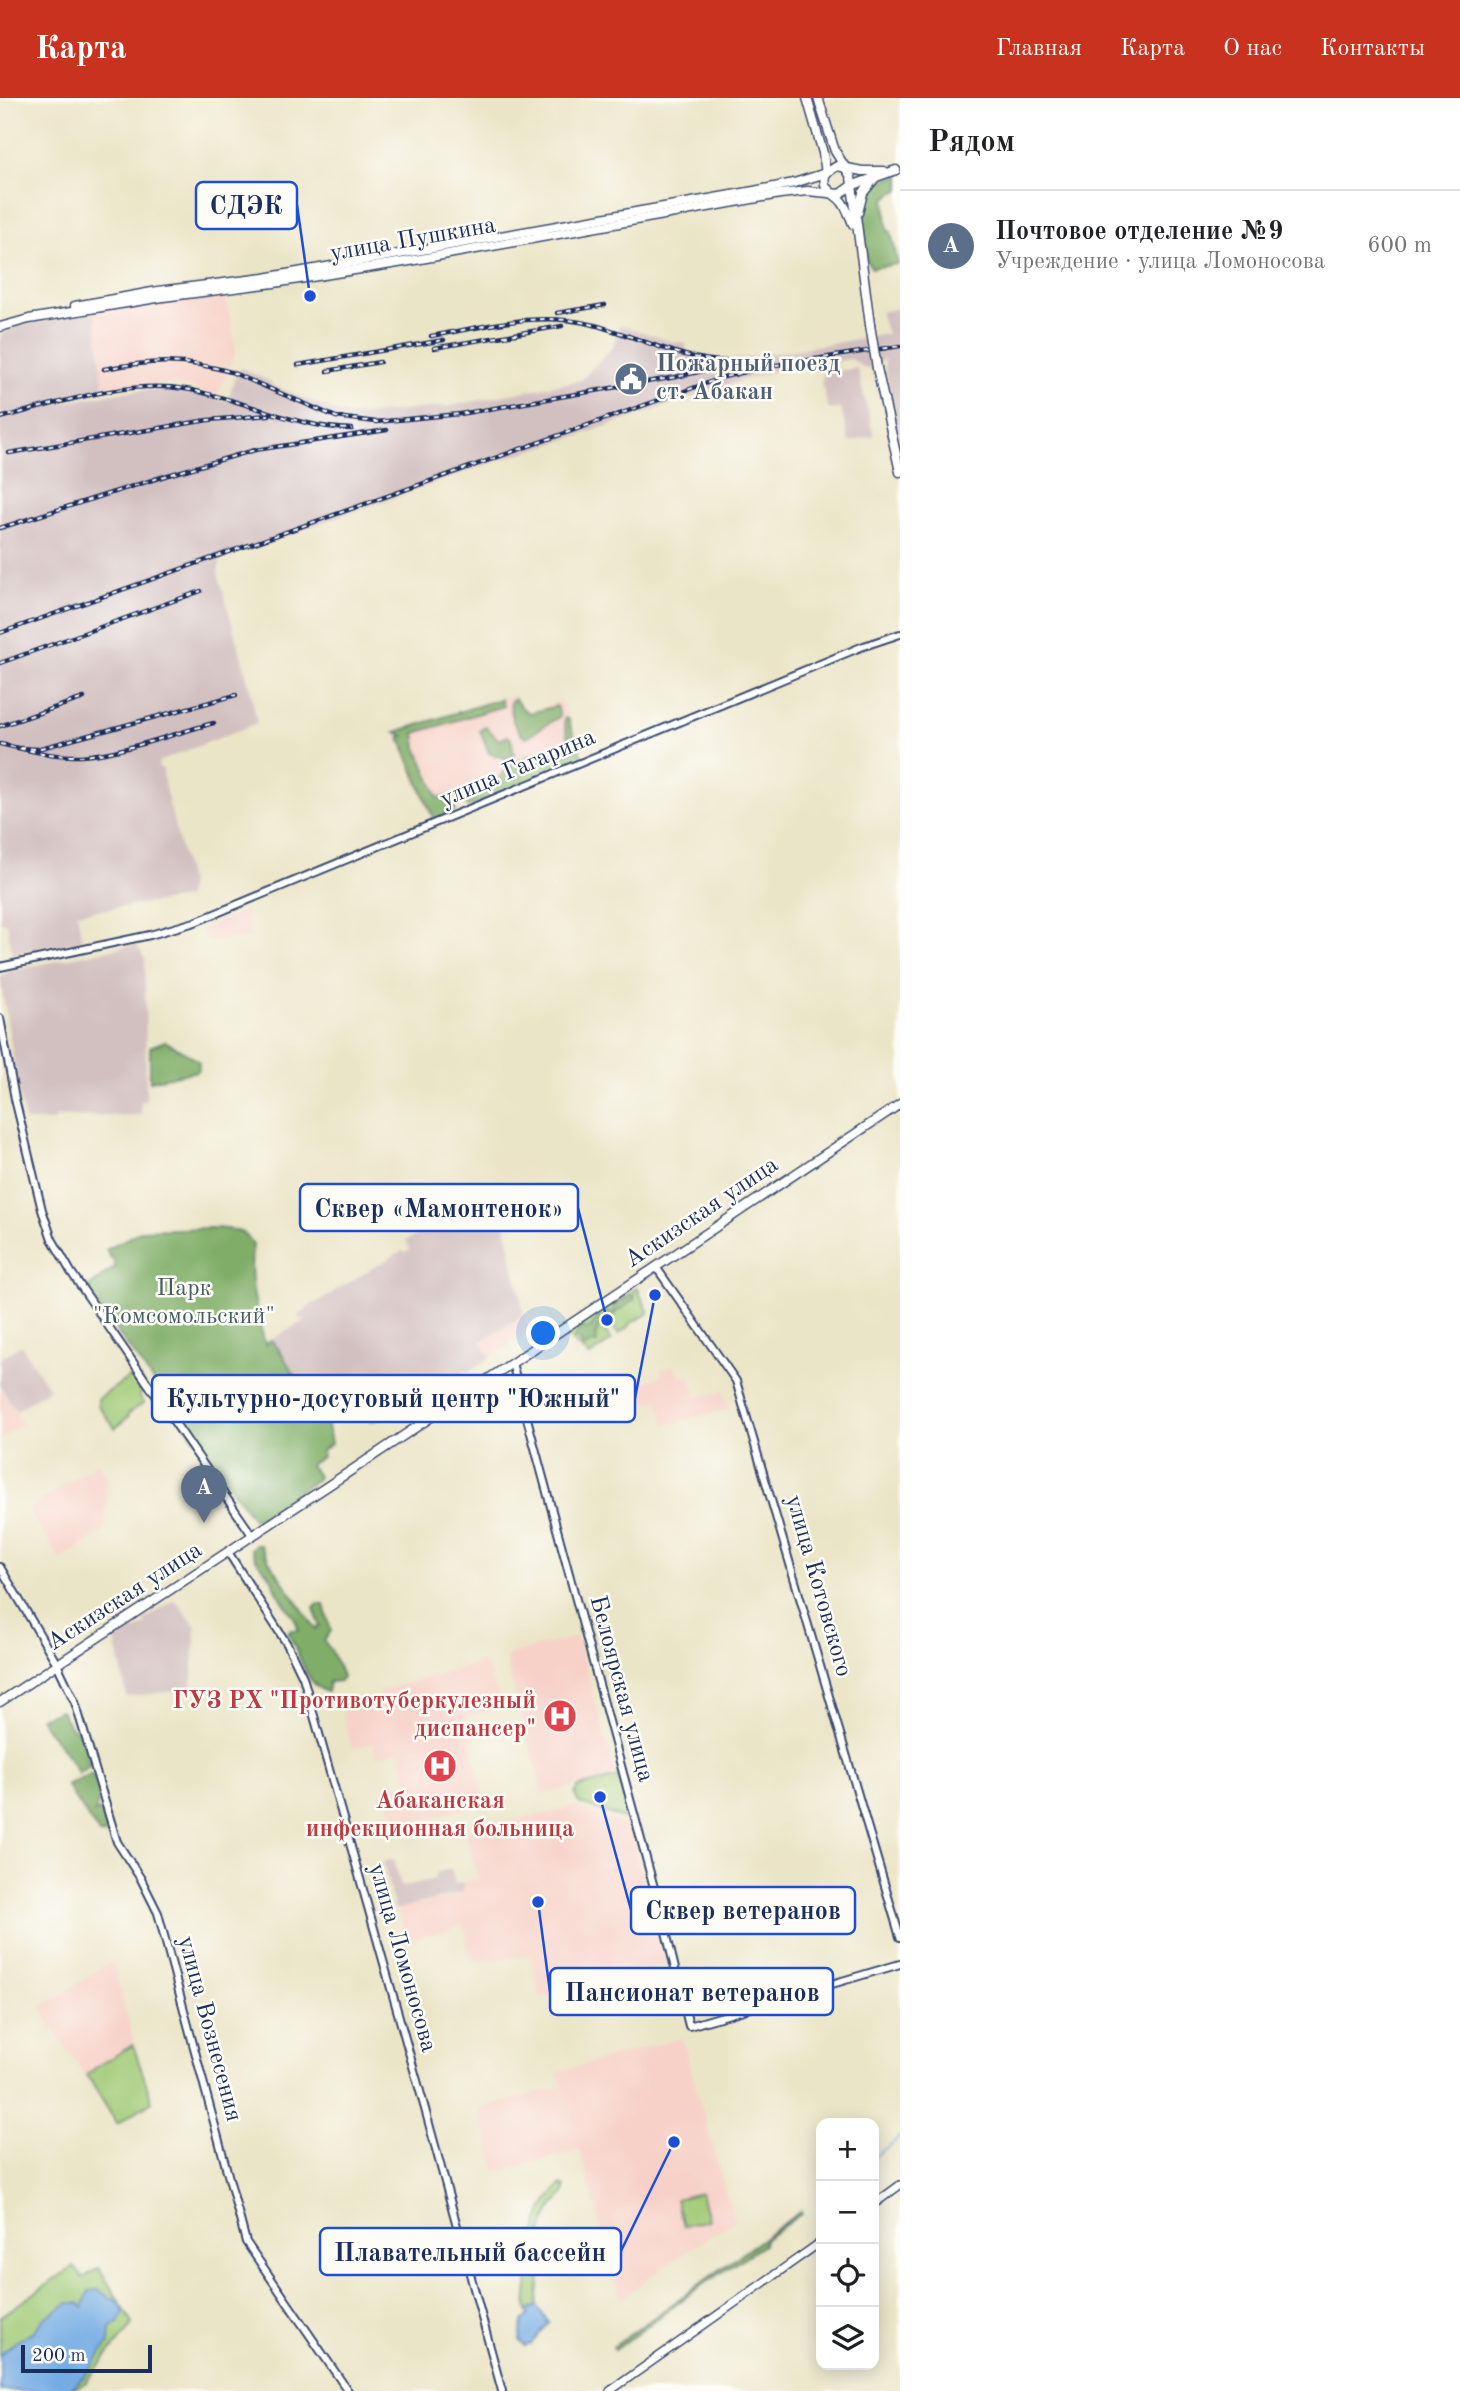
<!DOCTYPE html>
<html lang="ru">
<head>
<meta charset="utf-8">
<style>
	body { margin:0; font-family:"Old Standard TT",serif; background:#f6f6f6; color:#202124 }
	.controls { position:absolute; right:21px; bottom:21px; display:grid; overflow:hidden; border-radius:14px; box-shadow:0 4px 18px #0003 }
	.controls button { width:63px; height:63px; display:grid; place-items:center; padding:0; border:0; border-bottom:2px solid #e0e0e0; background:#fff; color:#202124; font:35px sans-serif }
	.scale { position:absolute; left:21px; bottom:18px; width:131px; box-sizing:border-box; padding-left:7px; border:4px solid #1b2f5e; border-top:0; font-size:19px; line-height:24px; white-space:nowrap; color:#1b2f5e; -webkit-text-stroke:5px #fdfcf7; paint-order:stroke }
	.you { position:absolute; left:544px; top:1236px; width:24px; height:24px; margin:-18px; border:5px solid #fff; border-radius:50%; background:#1a73e8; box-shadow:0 0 0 10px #1a73e833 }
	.badge { display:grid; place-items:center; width:46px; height:46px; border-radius:50%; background:#c8321e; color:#fff; font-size:23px; font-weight:700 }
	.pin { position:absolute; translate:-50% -58px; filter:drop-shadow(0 2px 4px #0008) }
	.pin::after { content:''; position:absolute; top:37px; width:24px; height:21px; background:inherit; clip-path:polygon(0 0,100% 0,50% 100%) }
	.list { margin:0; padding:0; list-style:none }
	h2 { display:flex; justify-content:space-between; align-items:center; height:91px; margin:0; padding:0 28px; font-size:30px }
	h2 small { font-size:23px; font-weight:400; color:#757577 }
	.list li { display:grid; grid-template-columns:46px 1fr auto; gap:21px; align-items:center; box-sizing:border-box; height:112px; padding:0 28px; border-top:2px solid #e0e0e0 }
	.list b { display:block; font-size:26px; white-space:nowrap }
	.list p { margin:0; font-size:23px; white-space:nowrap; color:#757577 }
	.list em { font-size:23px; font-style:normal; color:#757577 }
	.icon { flex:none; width:38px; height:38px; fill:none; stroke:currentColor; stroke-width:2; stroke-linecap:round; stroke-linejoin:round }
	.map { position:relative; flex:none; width:900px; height:2293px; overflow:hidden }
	header { display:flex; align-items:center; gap:42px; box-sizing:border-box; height:98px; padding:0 35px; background:#c8321e; color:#fff }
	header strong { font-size:33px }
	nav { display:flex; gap:38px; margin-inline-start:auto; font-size:24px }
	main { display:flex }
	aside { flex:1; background:#fff }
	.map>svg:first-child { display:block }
	.built { fill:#f7d1c7 }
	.industrial { fill:#d2bfc0 }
	.green { fill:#a0ca76; stroke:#5e7c6a; stroke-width:2 }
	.forest { fill:#80ae67; stroke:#4e6e62; stroke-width:2 }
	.water { fill:#75ace4; stroke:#486ea1; stroke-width:2 }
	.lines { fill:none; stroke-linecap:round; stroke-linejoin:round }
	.stream { stroke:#75ace4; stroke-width:2 }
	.tertiary-casing { stroke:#3a4a6e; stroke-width:10 }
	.secondary-casing { stroke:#3a4a6e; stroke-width:10 }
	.primary-casing { stroke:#3a4a6e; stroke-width:11 }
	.tertiary { stroke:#fff; stroke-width:6 }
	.secondary { stroke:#fff; stroke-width:7 }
	.primary { stroke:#fff; stroke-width:8 }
	.rail-casing { stroke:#1b2f5e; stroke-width:4.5 }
	.rail { stroke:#fdfcf7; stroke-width:2; stroke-dasharray:5; stroke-linecap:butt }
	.primary-bridge-casing { stroke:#3a4a6e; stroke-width:11; stroke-linecap:butt }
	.primary-bridge { stroke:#fff; stroke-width:8 }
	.labels { text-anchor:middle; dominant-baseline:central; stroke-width:5; stroke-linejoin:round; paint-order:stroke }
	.street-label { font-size:24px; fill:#1b2f5e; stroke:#fdfcf7 }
	.service-label { font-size:24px; font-weight:bold; fill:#4e5e75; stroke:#fdfcf7; text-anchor:start }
	.park-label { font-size:24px; fill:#435e65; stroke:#fdfcf7 }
	.health-label { font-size:24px; font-weight:bold; fill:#be3a42; stroke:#fdfcf7; text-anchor:end }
	.leader { fill:none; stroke:#1d4ed8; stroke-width:2.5 }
	.callout-dot { fill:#1d4ed8; stroke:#fdfcf7; stroke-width:2.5 }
	.callout { fill:#fdfcf7; stroke:#1d4ed8; stroke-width:2.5 }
	.callout-label { font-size:26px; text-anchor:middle; font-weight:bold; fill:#1b2f5e }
</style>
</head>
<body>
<header>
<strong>Карта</strong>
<nav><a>Главная</a><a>Карта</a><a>О нас</a><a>Контакты</a></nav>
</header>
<main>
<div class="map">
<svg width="900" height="2293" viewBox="0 0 900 2293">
	<rect width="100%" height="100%" fill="#fdfcf7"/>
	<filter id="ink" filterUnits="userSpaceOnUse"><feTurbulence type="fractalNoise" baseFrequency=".0143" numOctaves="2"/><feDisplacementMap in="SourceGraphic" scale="14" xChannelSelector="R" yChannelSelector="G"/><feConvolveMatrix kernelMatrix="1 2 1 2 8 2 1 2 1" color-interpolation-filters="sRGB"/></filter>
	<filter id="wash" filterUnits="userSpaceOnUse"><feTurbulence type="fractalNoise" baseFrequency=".00686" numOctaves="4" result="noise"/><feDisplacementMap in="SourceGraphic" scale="28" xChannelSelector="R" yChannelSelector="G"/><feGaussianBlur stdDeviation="1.57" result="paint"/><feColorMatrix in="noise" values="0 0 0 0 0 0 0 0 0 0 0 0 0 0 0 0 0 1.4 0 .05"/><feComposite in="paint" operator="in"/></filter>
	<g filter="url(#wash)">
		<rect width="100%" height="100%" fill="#ebe5c7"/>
		<g class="built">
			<polygon points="225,194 236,253 217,299 185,288 168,286 124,287 104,292 95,214"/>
			<polygon points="514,597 523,620 562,601 578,653 429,716 396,634"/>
			<polygon points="246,813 250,839 204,844 202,830"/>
			<polygon points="524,1217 527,1231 520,1240 491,1259 480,1245"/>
			<polygon points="674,1268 680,1279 690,1278 697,1300 724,1293 729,1311 665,1327 658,1302 641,1306 634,1282 640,1280 642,1285 661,1279 660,1272"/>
			<polygon points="0,1290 23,1326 0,1341"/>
			<polygon points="98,1364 107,1377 105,1432 61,1462 28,1412"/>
			<polygon points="577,1538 616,1678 543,1696 505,1558"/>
			<polygon points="484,1564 503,1609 466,1619 485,1706 396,1728 385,1691 408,1684 400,1653 376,1658 373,1645 352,1651 341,1610 381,1599 380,1593"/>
			<polygon points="576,1708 629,1729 665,1866 540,1900 530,1857 472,1864 463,1825 446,1833 406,1842 398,1811 456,1798 456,1796 463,1794 463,1784 478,1781 466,1735"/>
			<polygon points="112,1863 136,1952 89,1984 40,1910"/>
			<polygon points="682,1940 734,2123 675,2161 621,2201 580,2052 496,2074 479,2010 561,1989 576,2041 558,1974"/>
		</g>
		<g class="industrial">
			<polygon points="900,210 900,347 890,303 884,260 872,270 866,271 851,261 775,273 745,281 575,339 508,359 221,460 218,475 249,586 257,625 158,664 159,670 163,671 164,686 189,783 187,800 77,815 82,843 12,856 7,825 0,824 0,238 17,227 95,214 104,292 34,310 127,293 153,291 186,294 228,303 234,281 241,270 271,284 271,287 335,313 347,317 363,317 456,307 581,282 613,249 620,227 674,244 686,245 686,253 722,261 740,261 887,236 880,214"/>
			<polygon points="857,270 874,338 849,344 841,310 829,312 821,284 823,282 822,275"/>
			<polygon points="136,846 145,861 146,1003 141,1003 141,1017 55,1019 55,1023 25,1023 20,1001 0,879 10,873"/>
			<polygon points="471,1103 473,1110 501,1106 524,1217 480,1244 491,1259 468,1275 465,1273 404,1313 372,1325 361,1319 356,1322 346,1317 343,1313 325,1323 322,1322 271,1242 307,1221 301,1221 299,1218 311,1207 333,1196 333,1194 403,1152 405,1154 410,1151 406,1143 424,1133 419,1116"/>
			<polygon points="21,1247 49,1291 16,1313 0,1288 0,1261"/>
			<polygon points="175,1502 196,1529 191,1591 127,1599 115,1541 132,1530 135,1533 146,1526 144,1522"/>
			<polygon points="394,1761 401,1789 435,1781 435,1775 451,1771 455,1786 463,1784 463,1794 395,1812 383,1764"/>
		</g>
		<g class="green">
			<polygon points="637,1190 649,1215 629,1226 630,1228 618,1236 612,1228 605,1232 611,1243 590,1258 564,1237"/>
			<path d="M134,1276c5,2 11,10 11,16l-6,5 5,8 -15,10 -1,4 -13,11 -17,-23v-6z"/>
			<path d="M618,1679l12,39 -2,4 -48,-16c-4,-5 -7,-12 -1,-17z"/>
			<polygon points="133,1947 152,2003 117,2026 87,1977 99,1967"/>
			<path d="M561,2087l4,2 -1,7 -12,14 -11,24 3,10 -7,64 -10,5 -1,-6c5,-39 4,-92 35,-120z"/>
			<polygon points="701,2095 708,2122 683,2128 676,2101"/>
			<polygon points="74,2168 83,2180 99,2170 133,2226 85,2285 69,2293 0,2293 0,2219"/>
		</g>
		<g class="forest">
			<path d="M900,77v15l-6,2 -9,7 2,31 4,2 7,32 -26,4c-12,-12 -13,-66 -1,-79 7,-9 19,-11 29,-14z"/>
			<polygon points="500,601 503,608 415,635 417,650 438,700 451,698 456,712 434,722 400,640 404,638 396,634"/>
			<path d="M515,601l6,8 8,6 28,-7 3,10 -33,21 -5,-2c-9,-11 -13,-19 -11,-34z"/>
			<path d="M565,620l3,1 15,41 -115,47 -3,-2v-6l31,-13c7,-28 49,-36 73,-42l-5,-24z"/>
			<polygon points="486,629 499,642 508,638 511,641 514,657 507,661 489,655 480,632"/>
			<polygon points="165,943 199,963 198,973 150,983 150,949"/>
			<path d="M213,1130c18,1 30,0 40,16 -6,35 4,67 12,101l6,-5 7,8 44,72 2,-1 4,7 3,18 -10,7 2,5 -13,9 8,11 -2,4 -62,40 -168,-231 30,-23 -10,-16 36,-20z"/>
			<path d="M634,1197v5l-19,13 -1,5c-14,7 -20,8 -17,25h-5l-9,5 -3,-9 -7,1 7,-11 11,-1 8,-12 5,3 2,-7 7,1 1,-8c8,-2 12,-8 20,-10z"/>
			<path d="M255,1447h5c15,30 38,55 55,84l5,-3 -6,-18 4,-4 6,1 7,26 -7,10 7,9 11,26 -2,5 -11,1 -2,10c-23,-8 -27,-40 -39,-59l3,-3h8l-4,-11 -16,-24 -8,-18 -13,-15 -7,-13z"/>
			<path d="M61,1612l9,17 11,5 9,34 -12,7c-9,-20 -26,-35 -38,-55z"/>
			<path d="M91,1676c9,12 10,25 3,39l8,-3 7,20 -3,4 -6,1c-11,-18 -23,-32 -33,-50z"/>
			<polygon points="801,2113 802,2115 764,2142 763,2147 698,2190 615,2252 613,2249"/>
		</g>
		<g class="water">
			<polygon points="98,2192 120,2205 124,2214 118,2225 110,2230 109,2245 86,2276 69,2293 0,2293 0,2257 15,2244 33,2234 44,2220 69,2205 79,2205 83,2210 89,2193"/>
			<polygon points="537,2208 549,2225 531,2246 525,2248 520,2242 523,2223 529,2217 527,2213"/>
		</g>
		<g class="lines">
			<polyline class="stream" points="874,2059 900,2039"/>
		</g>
	</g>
	<g filter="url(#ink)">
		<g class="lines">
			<defs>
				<g id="tertiary">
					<polyline points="0,869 150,837 195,824 861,549 900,536"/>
					<polyline points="0,920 15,1001 42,1112 52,1141 71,1174 252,1437"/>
					<polyline points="656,1169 736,1283 900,1839"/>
					<polyline points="512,1265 666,1834 689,1928 900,1866"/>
					<polyline points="228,1454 287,1546 303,1579 425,2011 502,2293"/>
					<polyline points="0,1469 57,1566 75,1604 117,1744 141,1781 158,1815 246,2144 348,2293"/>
				</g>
				<g id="secondary">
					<polyline points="874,2106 900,2087"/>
					<polyline points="610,2293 821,2144"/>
				</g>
				<g id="primary">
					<polyline points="807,0 823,55 826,75"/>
					<polyline points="818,0 835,53 851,79 870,227"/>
					<polyline points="858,115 863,95 875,80"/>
					<path d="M853,126c-3,-8 -6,-15 -11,-22 -10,-11 -22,-13 -16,-29l11,-7 25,5h22"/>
					<polyline points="75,208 158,193 264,180 754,93 794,85 826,75"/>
					<polyline points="0,229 29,221 163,199 274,185 404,164 780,96 807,93 840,96 851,88 896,72"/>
					<polyline points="877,270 900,374"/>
					<polyline points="0,1604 355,1370 900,1006"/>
				</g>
			</defs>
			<use href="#tertiary" class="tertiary-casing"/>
			<use href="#secondary" class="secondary-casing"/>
			<use href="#primary" class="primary-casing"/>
			<use href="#tertiary" class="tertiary"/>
			<use href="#secondary" class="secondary"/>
			<use href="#primary" class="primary"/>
			<defs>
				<g id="rail">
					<polyline points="557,215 605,207"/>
					<path d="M431,238c53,-9 106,-25 159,-12 43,10 93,38 138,37"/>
					<polyline points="434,250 562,228"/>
					<polyline points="298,267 444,242"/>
					<path d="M104,271c47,-9 81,-10 127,3l105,45 40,5 84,-8 216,-37 66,-15"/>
					<polyline points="327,273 380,264"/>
					<path d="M0,320c57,-14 126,-39 185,-29 56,9 110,39 167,40"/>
					<polyline points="9,355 208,322 269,317"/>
					<polyline points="0,430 168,377 255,352 387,332"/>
					<polyline points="0,535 724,279 770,268 900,248"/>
					<polyline points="0,565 201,493"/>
					<polyline points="0,628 84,600"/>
					<path d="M0,646c27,6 54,13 81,12 39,-2 94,-23 133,-33"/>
					<polyline points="20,650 37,651 60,645 236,597"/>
				</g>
			</defs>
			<use href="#rail" class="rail-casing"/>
			<use href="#rail" class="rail"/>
			<defs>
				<polyline id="primary-bridge" points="870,227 877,270"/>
			</defs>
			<use href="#primary-bridge" class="primary-bridge-casing"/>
			<use href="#primary-bridge" class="primary-bridge"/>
		</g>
	</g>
	<defs>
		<symbol id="civic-disc" viewBox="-11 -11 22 22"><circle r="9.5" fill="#5c6f8a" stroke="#fdfcf7"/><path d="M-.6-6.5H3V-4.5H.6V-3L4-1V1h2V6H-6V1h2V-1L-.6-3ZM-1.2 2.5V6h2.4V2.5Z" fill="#fff"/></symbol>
		<symbol id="hospital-disc" viewBox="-11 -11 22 22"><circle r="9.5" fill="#e0444e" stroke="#fdfcf7"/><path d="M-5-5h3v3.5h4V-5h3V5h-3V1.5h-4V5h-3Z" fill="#fff"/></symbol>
	</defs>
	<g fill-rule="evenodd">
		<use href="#civic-disc" x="612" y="262" width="38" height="38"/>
		<use href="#hospital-disc" x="541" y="1599" width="38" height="38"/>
		<use href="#hospital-disc" x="421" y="1649" width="38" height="38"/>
	</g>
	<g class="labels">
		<g class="street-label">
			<text transform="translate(413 142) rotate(-10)">улица Пушкина</text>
			<text transform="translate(518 671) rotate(-23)">улица Гагарина</text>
			<text transform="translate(702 1115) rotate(-34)">Аскизская улица</text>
			<text transform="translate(818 1488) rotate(74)">улица Котовского</text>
			<text transform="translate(125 1499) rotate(-33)">Аскизская улица</text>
			<text transform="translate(621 1591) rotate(75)">Белоярская улица</text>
			<text transform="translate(402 1860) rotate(74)">улица Ломоносова</text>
			<text transform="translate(209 1931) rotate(75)">улица Вознесения</text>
		</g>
		<g class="service-label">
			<text x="656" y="267">Пожарный поезд<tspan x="656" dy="28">ст. Абакан</tspan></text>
		</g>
		<g class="park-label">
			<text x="184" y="1191">Парк<tspan x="184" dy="28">"Комсомольский"</tspan></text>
		</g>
		<g class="health-label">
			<text x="536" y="1604">ГУЗ РХ "Противотуберкулезный<tspan x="536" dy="28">диспансер"</tspan></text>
			<text x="440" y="1704" text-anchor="middle">Абаканская<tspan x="440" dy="28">инфекционная больница</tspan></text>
		</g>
	</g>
	<path class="leader" d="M310 198L297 107M607 1222L578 1110M655 1197L635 1300M600 1699L631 1812M538 1804L550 1894M674 2044L621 2153"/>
	<g class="callout-dot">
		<circle cx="310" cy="198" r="7"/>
		<circle cx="607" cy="1222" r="7"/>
		<circle cx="655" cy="1197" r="7"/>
		<circle cx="600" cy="1699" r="7"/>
		<circle cx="538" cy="1804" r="7"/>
		<circle cx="674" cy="2044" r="7"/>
	</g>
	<g class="callout">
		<rect x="196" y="84" width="101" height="47" rx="7"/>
		<rect x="300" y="1086" width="278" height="47" rx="7"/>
		<rect x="152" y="1277" width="483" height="47" rx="7"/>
		<rect x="631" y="1789" width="224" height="47" rx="7"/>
		<rect x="550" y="1870" width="283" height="47" rx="7"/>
		<rect x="320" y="2130" width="301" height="47" rx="7"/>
	</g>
	<g class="callout-label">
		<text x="246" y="116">СДЭК</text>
		<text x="439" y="1119">Сквер «Мамонтенок»</text>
		<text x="393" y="1309">Культурно-досуговый центр "Южный"</text>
		<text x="743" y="1821">Сквер ветеранов</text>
		<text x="692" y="1903">Пансионат ветеранов</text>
		<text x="470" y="2163">Плавательный бассейн</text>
	</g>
</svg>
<div class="controls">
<button>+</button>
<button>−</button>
<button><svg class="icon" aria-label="locate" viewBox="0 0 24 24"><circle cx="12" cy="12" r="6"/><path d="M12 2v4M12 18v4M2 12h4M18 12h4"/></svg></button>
<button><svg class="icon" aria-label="layers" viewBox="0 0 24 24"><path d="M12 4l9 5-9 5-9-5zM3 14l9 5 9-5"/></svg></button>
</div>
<div class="scale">200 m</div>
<div class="you"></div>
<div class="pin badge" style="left:204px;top:1425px;background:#5c6f8a">A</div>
</div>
<aside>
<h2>Рядом<small></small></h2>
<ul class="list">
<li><span class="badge" style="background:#5c6f8a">A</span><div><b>Почтовое отделение №9</b><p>Учреждение · улица Ломоносова</p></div><em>600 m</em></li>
</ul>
</aside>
</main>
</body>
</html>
